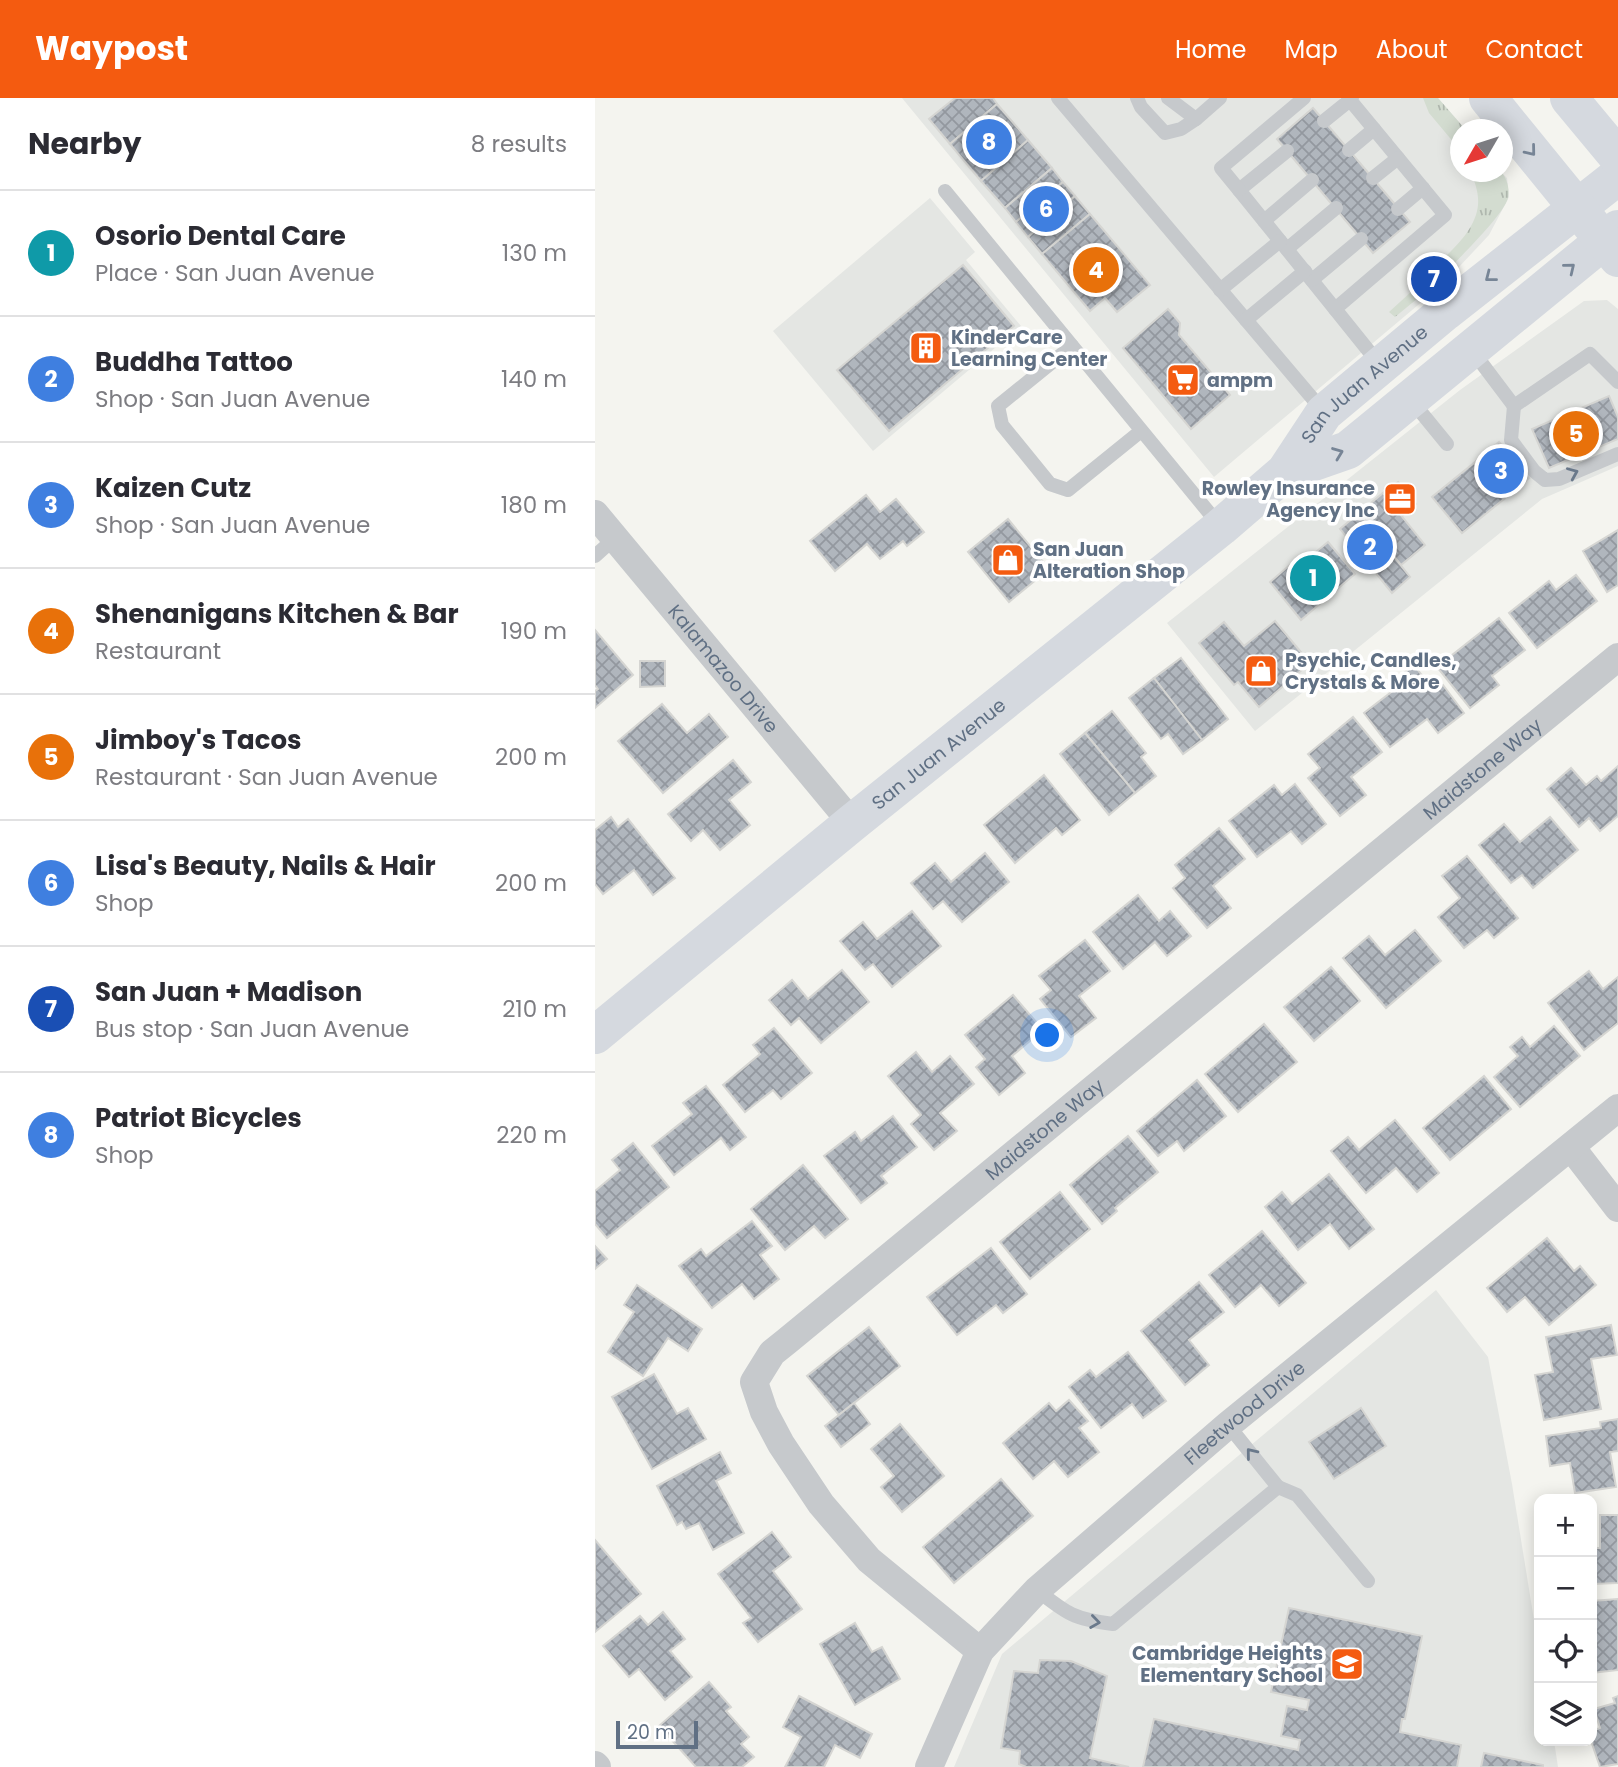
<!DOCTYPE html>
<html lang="en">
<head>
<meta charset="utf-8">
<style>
	body { margin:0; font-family:Poppins,sans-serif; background:#f7f7f7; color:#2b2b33 }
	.controls { position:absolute; right:21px; bottom:21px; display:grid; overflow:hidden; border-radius:14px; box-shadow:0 4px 18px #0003 }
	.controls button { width:63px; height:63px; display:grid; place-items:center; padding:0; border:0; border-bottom:2px solid #e1e1e2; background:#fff; color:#2b2b33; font:35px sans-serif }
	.compass { position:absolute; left:855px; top:21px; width:63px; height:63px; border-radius:50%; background:#fff; box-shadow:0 4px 18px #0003; rotate:231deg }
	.scale { position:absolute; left:21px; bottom:18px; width:82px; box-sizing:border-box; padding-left:7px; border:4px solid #607084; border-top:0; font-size:19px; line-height:24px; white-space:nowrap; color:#607084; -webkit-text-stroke:5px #fff; paint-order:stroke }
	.you { position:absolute; left:453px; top:938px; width:24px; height:24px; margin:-18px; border:5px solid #fff; border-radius:50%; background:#1a73e8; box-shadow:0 0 0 10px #1a73e833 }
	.badge { display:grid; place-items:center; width:46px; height:46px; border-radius:50%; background:#f45b10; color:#fff; font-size:23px; font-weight:700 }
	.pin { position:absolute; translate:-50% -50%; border:4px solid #fff; box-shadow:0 2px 7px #0006 }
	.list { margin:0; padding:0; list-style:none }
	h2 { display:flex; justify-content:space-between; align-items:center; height:91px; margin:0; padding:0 28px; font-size:30px }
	h2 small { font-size:23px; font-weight:400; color:#7c7c81 }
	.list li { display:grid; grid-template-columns:46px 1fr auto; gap:21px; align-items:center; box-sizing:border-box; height:126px; padding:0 28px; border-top:2px solid #e1e1e2 }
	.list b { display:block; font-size:26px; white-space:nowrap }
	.list p { margin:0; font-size:23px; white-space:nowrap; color:#7c7c81 }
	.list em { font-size:23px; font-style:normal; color:#7c7c81 }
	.icon { flex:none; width:38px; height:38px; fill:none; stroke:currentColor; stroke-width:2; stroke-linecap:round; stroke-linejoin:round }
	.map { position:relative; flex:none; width:1023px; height:1669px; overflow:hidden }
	header { display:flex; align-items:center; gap:42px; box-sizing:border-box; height:98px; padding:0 35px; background:#f45b10; color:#fff }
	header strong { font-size:33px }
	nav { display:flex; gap:38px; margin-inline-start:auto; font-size:24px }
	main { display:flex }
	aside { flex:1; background:#fff }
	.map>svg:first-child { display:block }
	.built { fill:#e4e6e3 }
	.grass { fill:url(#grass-tufts) }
	.building { fill:url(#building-cross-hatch); stroke:#d5d5d2; stroke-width:2 }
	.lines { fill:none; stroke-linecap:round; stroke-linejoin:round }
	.lane { stroke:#c6c9cc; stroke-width:14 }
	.street { stroke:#c6c9cc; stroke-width:28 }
	.secondary { stroke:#d5d9df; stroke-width:38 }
	.primary { stroke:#d5d9df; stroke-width:38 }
	.oneway { stroke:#778596 }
	.oneway2 { stroke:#6a798b }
	.labels { text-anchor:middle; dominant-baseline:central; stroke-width:7; stroke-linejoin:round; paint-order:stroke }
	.poi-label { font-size:19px; font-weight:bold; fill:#607084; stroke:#fff; text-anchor:start }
	.street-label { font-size:19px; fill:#607084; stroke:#fff }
</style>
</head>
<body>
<header>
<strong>Waypost</strong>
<nav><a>Home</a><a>Map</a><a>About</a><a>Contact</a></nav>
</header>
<main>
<aside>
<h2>Nearby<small>8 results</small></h2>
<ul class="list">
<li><span class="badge" style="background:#0f9aa8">1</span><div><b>Osorio Dental Care</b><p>Place · San Juan Avenue</p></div><em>130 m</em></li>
<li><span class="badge" style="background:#3f7fe0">2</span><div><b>Buddha Tattoo</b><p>Shop · San Juan Avenue</p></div><em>140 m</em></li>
<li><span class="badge" style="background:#3f7fe0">3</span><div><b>Kaizen Cutz</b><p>Shop · San Juan Avenue</p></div><em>180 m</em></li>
<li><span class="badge" style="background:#e8710a">4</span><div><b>Shenanigans Kitchen &amp; Bar</b><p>Restaurant</p></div><em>190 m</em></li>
<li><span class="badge" style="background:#e8710a">5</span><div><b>Jimboy's Tacos</b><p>Restaurant · San Juan Avenue</p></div><em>200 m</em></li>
<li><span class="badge" style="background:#3f7fe0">6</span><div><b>Lisa's Beauty, Nails &amp; Hair</b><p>Shop</p></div><em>200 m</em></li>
<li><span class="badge" style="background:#1a4fb4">7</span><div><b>San Juan + Madison</b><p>Bus stop · San Juan Avenue</p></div><em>210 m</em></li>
<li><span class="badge" style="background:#3f7fe0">8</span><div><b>Patriot Bicycles</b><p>Shop</p></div><em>220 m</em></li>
</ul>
</aside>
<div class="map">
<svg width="1023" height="1669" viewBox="0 0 1023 1669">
	<defs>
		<pattern id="grass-tufts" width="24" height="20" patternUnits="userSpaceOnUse" patternTransform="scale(1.75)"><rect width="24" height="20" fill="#d3dcd0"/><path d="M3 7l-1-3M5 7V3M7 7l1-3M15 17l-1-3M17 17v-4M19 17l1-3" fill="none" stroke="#afb7ae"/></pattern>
		<pattern id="building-cross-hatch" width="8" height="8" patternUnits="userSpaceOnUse" patternTransform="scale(1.75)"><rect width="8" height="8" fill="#b0b6bd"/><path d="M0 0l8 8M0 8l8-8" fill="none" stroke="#93989f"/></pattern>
	</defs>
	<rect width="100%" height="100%" fill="#f4f4ef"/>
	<g class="built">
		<polygon points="307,0 843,0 870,31 866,32 866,74 906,74 912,80 914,99 894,137 848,186 619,379"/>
		<polygon points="335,100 380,154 371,162 426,228 278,353 178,233"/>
		<polygon points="1012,202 1023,211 1023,368 947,401 660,633 572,525 865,292 989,203"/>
		<polygon points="841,1192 893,1259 917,1386 944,1553 944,1643 959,1643 963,1669 359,1669 407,1556"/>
	</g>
	<g class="grass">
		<polygon points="828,0 843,0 870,31 866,32 865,52 834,15"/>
		<path d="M876,74h30c6,6 9,17 7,26 -4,16 -44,55 -57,69l-5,-6 -10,8 6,9 -2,2 -45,37 -6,-5 23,-21v-5c22,-21 63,-48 66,-81 1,-12 -3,-22 -7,-33z"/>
	</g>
	<g class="building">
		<polygon points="360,0 398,0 402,6 355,46 334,21"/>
		<polygon points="402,6 433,42 386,83 355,46"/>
		<polygon points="718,10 815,124 778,155 682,41"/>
		<polygon points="433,42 457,70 410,110 386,83"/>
		<polygon points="457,70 468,84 421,124 410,110"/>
		<polygon points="468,84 480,98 433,139 421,124"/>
		<polygon points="480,98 495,116 447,156 433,139"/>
		<polygon points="495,116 555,187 522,214 510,200 495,213 447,156"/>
		<polygon points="368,167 419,228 294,333 242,272"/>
		<polygon points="573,211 585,225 584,237 635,297 596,331 528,250"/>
		<polygon points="1014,298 1023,319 1023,341 954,370 937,331"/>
		<polygon points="904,344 934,380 909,401 879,365"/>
		<polygon points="879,365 909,401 867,435 837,399"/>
		<polygon points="803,384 821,406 807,418 788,395"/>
		<polygon points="788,395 830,447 806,467 764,415"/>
		<polygon points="271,397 285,414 301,401 329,434 312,448 308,443 285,461 272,446 240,473 215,443"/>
		<polygon points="764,415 815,479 797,495 745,431"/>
		<polygon points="413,421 454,471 414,504 373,454"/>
		<polygon points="1023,432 1023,487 1012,494 988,453"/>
		<polygon points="733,444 760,476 706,522 675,484 697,465 702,470"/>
		<polygon points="981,477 1002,503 942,550 914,515 954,483 961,492"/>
		<polygon points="904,520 930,552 897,578 904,587 875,610 842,569"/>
		<polygon points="680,523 715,565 664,609 643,584 639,587 604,545 629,524 649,548"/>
		<polygon points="0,532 38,577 0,610 0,593 3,591 0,587"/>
		<polygon points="586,560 633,621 607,642 559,580"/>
		<polygon points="45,563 70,563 70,588 45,589"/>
		<polygon points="819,567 839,593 848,587 869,615 843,635 832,621 795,649 769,615 808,585 804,579"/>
		<polygon points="559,580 607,642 588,656 573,636 566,641 534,600"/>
		<polygon points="67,606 92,635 114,616 133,639 68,695 23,643"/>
		<polygon points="517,613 551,655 546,659 561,678 540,695 490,635"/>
		<polygon points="758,619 787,654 756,679 771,697 745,718 713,680 725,670 713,656"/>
		<polygon points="490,635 540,695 514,717 465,656"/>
		<polygon points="138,662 156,684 134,702 155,727 125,752 108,732 96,743 73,716"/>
		<polygon points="1023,668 1023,718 1005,733 994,720 984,729 952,691 976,670 991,687 1002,678 1006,683"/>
		<polygon points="449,677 485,722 467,737 461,730 420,765 389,727"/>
		<polygon points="700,686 731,726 707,746 696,733 662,759 634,723 679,687 687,697"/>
		<polygon points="16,719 23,729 33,721 80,780 58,797 39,772 8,796 0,786 0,732"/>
		<polygon points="955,719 983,752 938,790 927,777 916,785 884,747 909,726 925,744"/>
		<polygon points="624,730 650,761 618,788 636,810 612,830 578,790 590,780 580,767"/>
		<polygon points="390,755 414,784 367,824 348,803 338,811 316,785 340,765 356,784"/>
		<polygon points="872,758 923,820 899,840 892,832 869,850 843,819 865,800 847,778"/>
		<polygon points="543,797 564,823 575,813 596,838 572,858 560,844 528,871 498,834"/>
		<polygon points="317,813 346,848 297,889 278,866 270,872 245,843 268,824 282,841"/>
		<polygon points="820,832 846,863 791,910 748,860 774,838 790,857"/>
		<polygon points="490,842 515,873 484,898 501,920 476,939 445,901 456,892 444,878"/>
		<polygon points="736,869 765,903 719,943 689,909"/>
		<polygon points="247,872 274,904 226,945 204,920 196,927 174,902 197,882 213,901"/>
		<polygon points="994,873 1008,891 1023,879 1023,925 989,952 953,905"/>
		<polygon points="418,897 448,932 417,958 430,975 404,997 381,969 390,961 370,937"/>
		<polygon points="669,926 702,964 643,1014 610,976"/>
		<polygon points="959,928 985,958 925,1009 899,979 923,958 915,949 927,939 935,949"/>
		<polygon points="179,930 217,975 186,1001 178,992 150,1014 128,987 165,956 158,947"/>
		<polygon points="321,954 337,974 355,958 379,986 345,1015 362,1033 339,1052 316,1026 326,1017 293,978"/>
		<polygon points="889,978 916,1011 855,1062 828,1030"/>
		<polygon points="602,982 631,1018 589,1053 582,1043 563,1058 542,1033"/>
		<polygon points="111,988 151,1039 135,1052 126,1040 79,1077 57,1048 97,1016 88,1005"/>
		<polygon points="298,1018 322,1049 286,1078 292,1085 266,1105 229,1058 260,1034 266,1043"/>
		<polygon points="800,1022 844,1075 822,1094 801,1070 771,1095 736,1053 753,1039 764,1052"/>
		<polygon points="533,1038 563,1074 520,1110 522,1113 507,1126 475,1087"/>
		<polygon points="38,1045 74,1089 12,1140 0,1126 0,1093 25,1072 17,1062"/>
		<polygon points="208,1067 253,1121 230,1140 219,1128 190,1152 156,1111"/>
		<polygon points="734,1076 779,1131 754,1151 735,1126 703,1152 670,1109 687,1094 697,1106"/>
		<polygon points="465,1094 495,1131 435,1181 405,1144"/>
		<polygon points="157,1123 177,1148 165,1157 184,1181 159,1201 147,1186 117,1210 84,1168 106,1151 111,1158"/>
		<polygon points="667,1133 711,1185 684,1208 666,1187 640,1209 614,1177"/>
		<polygon points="952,1140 979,1173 985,1168 1001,1187 954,1227 930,1199 912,1214 892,1190"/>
		<polygon points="0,1148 12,1161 0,1171"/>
		<polygon points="396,1150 432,1196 408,1215 401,1207 362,1237 332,1199"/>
		<polygon points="604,1184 629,1214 594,1242 614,1267 590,1287 546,1233"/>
		<polygon points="42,1187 107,1231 93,1253 73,1240 48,1278 13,1254 39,1214 29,1207"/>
		<polygon points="1016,1227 1022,1257 996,1261 1006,1311 949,1322 940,1277 958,1274 951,1239"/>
		<polygon points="274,1229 305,1268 244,1317 212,1278"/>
		<polygon points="533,1254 571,1303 548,1320 537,1306 506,1330 474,1289 495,1272 501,1279"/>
		<polygon points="59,1276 82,1316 93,1310 111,1341 57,1371 17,1299"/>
		<polygon points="474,1302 493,1323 484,1330 504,1354 473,1379 459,1363 438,1381 408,1345 454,1305 461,1313"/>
		<polygon points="259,1305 275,1326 246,1349 230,1328"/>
		<polygon points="766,1310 791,1348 739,1381 714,1344"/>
		<polygon points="1023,1321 1023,1353 1015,1354 1021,1389 980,1395 975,1365 955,1368 951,1338 1006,1330 1005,1324"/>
		<polygon points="305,1326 349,1378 307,1414 286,1389 299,1378 276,1351"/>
		<polygon points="125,1354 136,1375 121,1383 149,1435 118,1452 104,1425 91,1431 87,1424 82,1427 62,1388"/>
		<polygon points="406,1381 438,1418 359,1485 328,1449"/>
		<polygon points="1005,1417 1023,1417 1023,1485 997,1486 997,1450 1005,1450"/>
		<polygon points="177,1434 196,1459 178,1473 207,1511 163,1544 148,1525 156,1520 123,1476"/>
		<polygon points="0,1442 46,1496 0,1534"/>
		<polygon points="1023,1501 1023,1572 997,1575 997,1503"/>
		<polygon points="694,1510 827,1538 810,1621 807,1621 805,1634 866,1647 862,1669 548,1669 559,1621 703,1652 705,1642 686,1638 692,1608 712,1612 714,1602 676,1594"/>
		<polygon points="68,1514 90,1541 75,1553 97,1579 70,1602 44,1571 34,1579 8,1548 45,1518 53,1527"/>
		<polygon points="260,1525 277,1554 287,1549 305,1581 260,1607 225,1546"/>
		<polygon points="445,1562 476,1563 512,1578 495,1660 534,1669 431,1669 424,1666 425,1653 406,1650 419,1573 443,1575"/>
		<polygon points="114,1584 136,1609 131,1613 154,1639 146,1646 159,1659 147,1669 101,1669 64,1628"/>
		<polygon points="204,1598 277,1636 265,1660 240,1647 229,1669 190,1669 206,1639 188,1629"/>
		<polygon points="1023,1598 1023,1666 1005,1669 996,1643 997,1633 1005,1630 999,1611 1020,1605 1018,1600"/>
		<polygon points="889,1655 948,1667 948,1669 886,1669"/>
	</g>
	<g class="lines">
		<g class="lane">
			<polyline points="463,0 729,314"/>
			<polyline points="542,0 546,9 570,35 586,31 601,21"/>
			<polyline points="573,0 601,21 625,0"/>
			<polyline points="757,0 755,2 850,117 740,211 785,267"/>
			<polyline points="729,23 755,2 753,0"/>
			<polyline points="754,52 779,31"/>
			<polyline points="692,53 644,92 740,211"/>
			<polyline points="778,80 803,60"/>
			<polyline points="644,92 626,70 709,0"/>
			<polyline points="350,93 625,428"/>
			<polyline points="803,111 828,90"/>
			<polyline points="669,123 717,82"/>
			<polyline points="692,151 741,110"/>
			<polyline points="717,182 766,141"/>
			<polyline points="625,192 685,143"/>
			<polyline points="651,222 710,173"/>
			<polyline points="477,248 403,308 407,327 455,386 473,392 546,333"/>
			<polyline points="876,251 919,308 995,256 1023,284"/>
			<polyline points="816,302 852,346"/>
			<polyline points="919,308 916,342 939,373 950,382 964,381 1023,356"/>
			<polyline points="0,458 20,440"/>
			<polyline points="683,1389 702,1397 773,1483"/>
			<path d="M442,1492c30,24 37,29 76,34l165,-137 -50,-62"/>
		</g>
		<g class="street">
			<path id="s1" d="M0,416l257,309"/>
			<polyline points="976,1049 1023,1110"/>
			<path id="s2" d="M385,1553l-111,-91 -48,-56 -40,-60 -17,-32 -10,-30 18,-29 15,-12 831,-684"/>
			<polyline points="0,1667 2,1669"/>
			<path id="s3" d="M334,1669l51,-116 57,-61 191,-165 390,-317"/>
		</g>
		<g class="secondary">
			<polyline points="690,374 753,352 1023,131"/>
			<path id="s4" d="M0,937l257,-212 369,-296 64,-55 39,-59 121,-101 173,-136"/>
		</g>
		<g class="primary">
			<polyline points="893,0 1023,160"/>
			<polyline points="974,0 1023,59"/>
		</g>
	</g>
	<defs><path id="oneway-chevron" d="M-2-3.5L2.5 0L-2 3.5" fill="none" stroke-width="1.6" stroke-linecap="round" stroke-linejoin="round" transform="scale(1.75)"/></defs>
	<g class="oneway">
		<use href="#oneway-chevron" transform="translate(936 53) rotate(51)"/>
		<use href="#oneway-chevron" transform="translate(975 170) rotate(-39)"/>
		<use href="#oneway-chevron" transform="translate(895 179) rotate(142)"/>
		<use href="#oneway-chevron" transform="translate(743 355) rotate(-21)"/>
	</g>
	<g class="oneway2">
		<use href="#oneway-chevron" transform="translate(978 375) rotate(-23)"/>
		<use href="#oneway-chevron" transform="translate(656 1355) rotate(-129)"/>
		<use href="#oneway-chevron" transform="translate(500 1524) rotate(8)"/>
	</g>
	<defs>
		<symbol id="building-square" viewBox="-11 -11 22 22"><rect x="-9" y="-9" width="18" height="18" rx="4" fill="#f45b10" stroke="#fff"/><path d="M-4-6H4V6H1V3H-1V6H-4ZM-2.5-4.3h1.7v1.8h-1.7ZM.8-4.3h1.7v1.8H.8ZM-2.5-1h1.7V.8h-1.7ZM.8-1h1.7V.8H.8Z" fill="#fff"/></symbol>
		<symbol id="supermarket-square" viewBox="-11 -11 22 22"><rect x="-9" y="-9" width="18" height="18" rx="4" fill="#f45b10" stroke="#fff"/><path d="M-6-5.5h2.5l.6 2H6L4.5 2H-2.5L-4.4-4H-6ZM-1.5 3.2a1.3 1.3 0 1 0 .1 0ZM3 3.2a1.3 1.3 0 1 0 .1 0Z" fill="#fff"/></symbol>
		<symbol id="office-square" viewBox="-11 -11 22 22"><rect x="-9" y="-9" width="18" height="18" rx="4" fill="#f45b10" stroke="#fff"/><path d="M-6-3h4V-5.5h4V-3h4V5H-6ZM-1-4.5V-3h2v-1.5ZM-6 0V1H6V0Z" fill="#fff"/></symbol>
		<symbol id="shop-square" viewBox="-11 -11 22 22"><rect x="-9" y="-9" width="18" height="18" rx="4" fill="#f45b10" stroke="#fff"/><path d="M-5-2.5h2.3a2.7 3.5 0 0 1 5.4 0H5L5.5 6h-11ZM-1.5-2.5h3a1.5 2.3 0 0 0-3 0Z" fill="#fff"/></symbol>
		<symbol id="school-square" viewBox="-11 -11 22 22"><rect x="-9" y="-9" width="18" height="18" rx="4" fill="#f45b10" stroke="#fff"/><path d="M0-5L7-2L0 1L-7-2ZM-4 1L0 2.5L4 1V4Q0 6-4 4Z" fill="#fff"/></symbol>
	</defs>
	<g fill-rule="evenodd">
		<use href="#building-square" x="312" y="231" width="38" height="38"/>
		<use href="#supermarket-square" x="569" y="263" width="38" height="38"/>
		<use href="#office-square" x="786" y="382" width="38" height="38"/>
		<use href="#shop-square" x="394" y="443" width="38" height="38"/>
		<use href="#shop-square" x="647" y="554" width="38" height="38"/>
		<use href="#school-square" x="733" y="1547" width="38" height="38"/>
	</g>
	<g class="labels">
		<g class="poi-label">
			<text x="356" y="239">KinderCare<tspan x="356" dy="22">Learning Center</tspan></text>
			<text x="612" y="282">ampm</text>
			<text x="780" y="390" text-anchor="end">Rowley Insurance<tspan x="780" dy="22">Agency Inc</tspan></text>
			<text x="438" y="451">San Juan<tspan x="438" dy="22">Alteration Shop</tspan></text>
			<text x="690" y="562">Psychic, Candles,<tspan x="690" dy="22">Crystals &amp; More</tspan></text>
			<text x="728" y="1555" text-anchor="end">Cambridge Heights<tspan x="728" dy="22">Elementary School</tspan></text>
		</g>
		<g class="street-label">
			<text stroke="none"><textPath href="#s4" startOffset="1010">San Juan Avenue</textPath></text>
			<text stroke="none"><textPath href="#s1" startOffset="201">Kalamazoo Drive</textPath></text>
			<text stroke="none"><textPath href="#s4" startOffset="444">San Juan Avenue</textPath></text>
			<text stroke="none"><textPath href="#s2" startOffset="1311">Maidstone Way</textPath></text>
			<text stroke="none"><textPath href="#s2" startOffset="744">Maidstone Way</textPath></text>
			<text stroke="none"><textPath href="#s3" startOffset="483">Fleetwood Drive</textPath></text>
		</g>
	</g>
</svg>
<div class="controls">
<button>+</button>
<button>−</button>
<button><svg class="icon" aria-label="locate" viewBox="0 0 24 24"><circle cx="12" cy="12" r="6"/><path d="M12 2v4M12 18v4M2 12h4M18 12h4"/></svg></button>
<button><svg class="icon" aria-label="layers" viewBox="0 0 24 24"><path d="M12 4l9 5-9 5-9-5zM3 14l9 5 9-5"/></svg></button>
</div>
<svg class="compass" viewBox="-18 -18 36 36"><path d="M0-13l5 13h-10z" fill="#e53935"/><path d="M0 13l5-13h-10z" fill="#7c7c81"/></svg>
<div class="scale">20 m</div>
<div class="you"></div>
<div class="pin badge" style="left:718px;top:480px;background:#0f9aa8">1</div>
<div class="pin badge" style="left:775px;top:449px;background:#3f7fe0">2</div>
<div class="pin badge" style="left:906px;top:373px;background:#3f7fe0">3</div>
<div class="pin badge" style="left:501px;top:172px;background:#e8710a">4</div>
<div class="pin badge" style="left:981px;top:336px;background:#e8710a">5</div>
<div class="pin badge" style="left:451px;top:111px;background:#3f7fe0">6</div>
<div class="pin badge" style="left:839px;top:181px;background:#1a4fb4">7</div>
<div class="pin badge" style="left:394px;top:44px;background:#3f7fe0">8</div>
</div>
</main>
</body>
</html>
